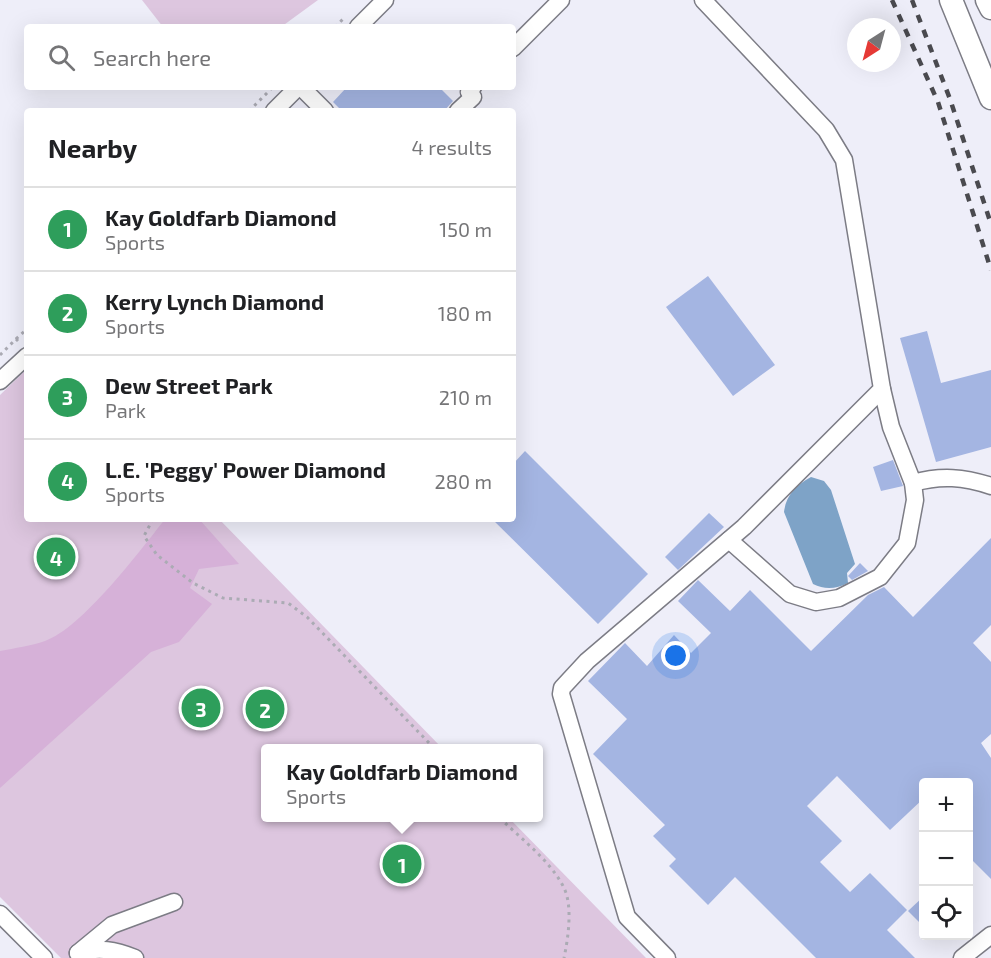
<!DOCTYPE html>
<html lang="en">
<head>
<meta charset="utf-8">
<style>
	body { margin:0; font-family:"Exo 2",sans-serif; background:#f2f2f2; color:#202124 }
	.controls { position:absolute; right:18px; bottom:18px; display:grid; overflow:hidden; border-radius:6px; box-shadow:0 6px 24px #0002 }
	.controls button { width:54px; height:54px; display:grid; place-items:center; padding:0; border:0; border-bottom:2px solid #e0e0e0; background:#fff; color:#202124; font:30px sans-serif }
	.compass { position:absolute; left:847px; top:18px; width:54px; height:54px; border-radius:50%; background:#fff; box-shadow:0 6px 24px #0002; rotate:216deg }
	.you { position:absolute; left:676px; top:656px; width:21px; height:21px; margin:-15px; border:4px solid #fff; border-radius:50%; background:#1a73e8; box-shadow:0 0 0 9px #1a73e833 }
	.badge { display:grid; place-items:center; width:39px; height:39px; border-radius:50%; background:#2b7573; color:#fff; font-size:20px; font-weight:700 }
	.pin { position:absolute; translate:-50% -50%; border:3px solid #fff; box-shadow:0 2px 6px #0006 }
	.popup { position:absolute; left:261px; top:744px; width:282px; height:78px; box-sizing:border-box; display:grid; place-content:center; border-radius:6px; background:#fff; filter:drop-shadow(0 2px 4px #0005); font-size:20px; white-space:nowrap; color:#757577 }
	.popup b { font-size:22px; color:#202124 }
	.popup::after { content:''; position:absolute; left:50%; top:100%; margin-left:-12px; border:12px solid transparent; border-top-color:#fff }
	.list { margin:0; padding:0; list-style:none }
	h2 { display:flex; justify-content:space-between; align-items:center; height:78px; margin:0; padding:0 24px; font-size:26px }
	h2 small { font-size:20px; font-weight:400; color:#757577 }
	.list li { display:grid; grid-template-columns:39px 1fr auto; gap:18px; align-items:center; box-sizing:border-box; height:84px; padding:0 24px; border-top:2px solid #e0e0e0 }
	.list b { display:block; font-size:22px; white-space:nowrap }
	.list p { margin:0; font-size:20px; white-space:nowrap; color:#757577 }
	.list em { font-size:20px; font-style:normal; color:#757577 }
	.icon { flex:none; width:33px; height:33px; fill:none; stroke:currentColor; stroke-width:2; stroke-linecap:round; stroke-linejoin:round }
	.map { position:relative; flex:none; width:991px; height:958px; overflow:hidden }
	.search { position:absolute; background:#fff; box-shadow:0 6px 24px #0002; left:24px; top:24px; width:492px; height:66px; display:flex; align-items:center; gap:15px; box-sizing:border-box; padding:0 21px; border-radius:6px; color:#757577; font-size:22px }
	.panel { position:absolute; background:#fff; box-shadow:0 6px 24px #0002; left:24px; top:108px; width:492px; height:414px; border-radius:6px }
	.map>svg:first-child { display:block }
	.green { fill:#ddc6df }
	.forest { fill:#d6b1d8 }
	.water { fill:#7ea3c7 }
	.building { fill:#a4b5e2 }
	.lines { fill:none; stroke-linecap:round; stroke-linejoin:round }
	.minor-casing { stroke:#7c7c85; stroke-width:19 }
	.major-casing { stroke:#7c7c85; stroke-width:25 }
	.path { stroke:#ababb4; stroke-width:3; stroke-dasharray:3 4.5; stroke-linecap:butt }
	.minor { stroke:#fff; stroke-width:16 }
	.major { stroke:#fff; stroke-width:22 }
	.rail { stroke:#4a4a4f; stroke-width:4.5; stroke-dasharray:8 8; stroke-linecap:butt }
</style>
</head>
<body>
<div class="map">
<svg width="991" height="958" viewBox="0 0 991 958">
	<rect width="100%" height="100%" fill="#eeeef9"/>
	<g class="green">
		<polygon points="142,0 318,0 281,27 163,27"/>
		<polygon points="27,369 27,519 219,519 442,748 266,748 266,818 509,818 646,958 61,958 0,897 0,395"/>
	</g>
	<path class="forest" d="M165,519h34l40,45 -40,5 -9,19 22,16 -33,38 -28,10 -151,136v-137c15,-3 31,-5 45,-10 37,-13 95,-90 120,-122z"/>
	<path class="water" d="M811,477l13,4 7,9 24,74 -8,9 1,10c-12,6 -23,7 -35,1l-29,-72c2,-17 12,-27 27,-35z"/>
	<g class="building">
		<polygon points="347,87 439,87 453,101 444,111 342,111 333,102"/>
		<polygon points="708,276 775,365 733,396 666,307"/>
		<polygon points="927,331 941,383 991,370 991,447 936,462 900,338"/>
		<polygon points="525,451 648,574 598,624 492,519 513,519 513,464"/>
		<polygon points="893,460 903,486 881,491 873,467"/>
		<polygon points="709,513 724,527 678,570 665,557"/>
		<polygon points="991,538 991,625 973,643 991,662 991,734 981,743 991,758 991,879 969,857 969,783 924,783 924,798 890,830 837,776 807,806 842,841 820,862 850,892 870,873 907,910 887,930 915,958 816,958 735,877 708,905 669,866 676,859 653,836 665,825 593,754 627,719 588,681 625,643 647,666 674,635 691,653 711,633 678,601 698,580 730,611 750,590 811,651 868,595 884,587 913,617"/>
		<polygon points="860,563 868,571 852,580 848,576"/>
		<polygon points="924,896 924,927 908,911"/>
	</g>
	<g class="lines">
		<defs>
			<g id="minor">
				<polyline points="358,27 385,0"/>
				<polyline points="513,48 561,0"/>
				<polyline points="301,87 325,111"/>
				<polyline points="274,111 298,87"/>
				<polyline points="458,111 473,97 469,92 473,87"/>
				<polyline points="0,381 27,356"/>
				<path d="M913,483c28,-8 51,-6 78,3"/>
				<polyline points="729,540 790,594 816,602 839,598 880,577 907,543 915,500 913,483 891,427 882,389"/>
				<polyline points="0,914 44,958"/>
				<polyline points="78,953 112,925 174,902"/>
				<path d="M78,953c21,-6 37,-3 57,5"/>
				<polyline points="667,958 627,917 561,694 562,688 587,661 744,527 882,389 844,160 826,130 703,0"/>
				<polyline points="962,958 991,935"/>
			</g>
			<g id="major">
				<polyline points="951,0 991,98"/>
				<polyline points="987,0 991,8"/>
			</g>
		</defs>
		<use href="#minor" class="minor-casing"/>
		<use href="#major" class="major-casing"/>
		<g class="path">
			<polyline points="335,27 344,18"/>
			<polyline points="249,111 273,87"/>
			<polyline points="16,339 27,329"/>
			<polyline points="0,355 16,339 21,344"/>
			<polyline points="153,519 144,536 157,555 193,583 223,598 288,603 307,617 434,748"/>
			<path d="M500,818c21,21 51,43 64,70 9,18 4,51 0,70"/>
		</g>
		<use href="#minor" class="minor"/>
		<use href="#major" class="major"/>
		<g class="rail">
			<polyline points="892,0 938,102 991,270"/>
			<polyline points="912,0 950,99 991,224"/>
		</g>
	</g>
</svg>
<div class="controls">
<button>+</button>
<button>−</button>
<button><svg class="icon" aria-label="locate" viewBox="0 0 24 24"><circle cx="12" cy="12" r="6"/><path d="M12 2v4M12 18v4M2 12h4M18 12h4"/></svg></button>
</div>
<svg class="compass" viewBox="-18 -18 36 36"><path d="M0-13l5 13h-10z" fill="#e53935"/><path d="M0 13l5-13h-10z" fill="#757577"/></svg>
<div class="you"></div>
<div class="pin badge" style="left:402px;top:864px;background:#2e9e5b">1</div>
<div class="popup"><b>Kay Goldfarb Diamond</b>Sports</div>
<div class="pin badge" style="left:265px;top:709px;background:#2e9e5b">2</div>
<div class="pin badge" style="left:201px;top:708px;background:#2e9e5b">3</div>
<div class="pin badge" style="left:56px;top:557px;background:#2e9e5b">4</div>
<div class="search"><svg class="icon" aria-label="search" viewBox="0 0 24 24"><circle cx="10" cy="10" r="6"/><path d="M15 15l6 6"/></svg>Search here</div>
<section class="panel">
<h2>Nearby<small>4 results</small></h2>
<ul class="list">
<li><span class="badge" style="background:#2e9e5b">1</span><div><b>Kay Goldfarb Diamond</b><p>Sports</p></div><em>150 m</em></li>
<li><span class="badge" style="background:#2e9e5b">2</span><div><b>Kerry Lynch Diamond</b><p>Sports</p></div><em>180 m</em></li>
<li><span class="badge" style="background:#2e9e5b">3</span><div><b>Dew Street Park</b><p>Park</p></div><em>210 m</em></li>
<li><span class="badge" style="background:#2e9e5b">4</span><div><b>L.E. 'Peggy' Power Diamond</b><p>Sports</p></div><em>280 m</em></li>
</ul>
</section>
</div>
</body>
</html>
